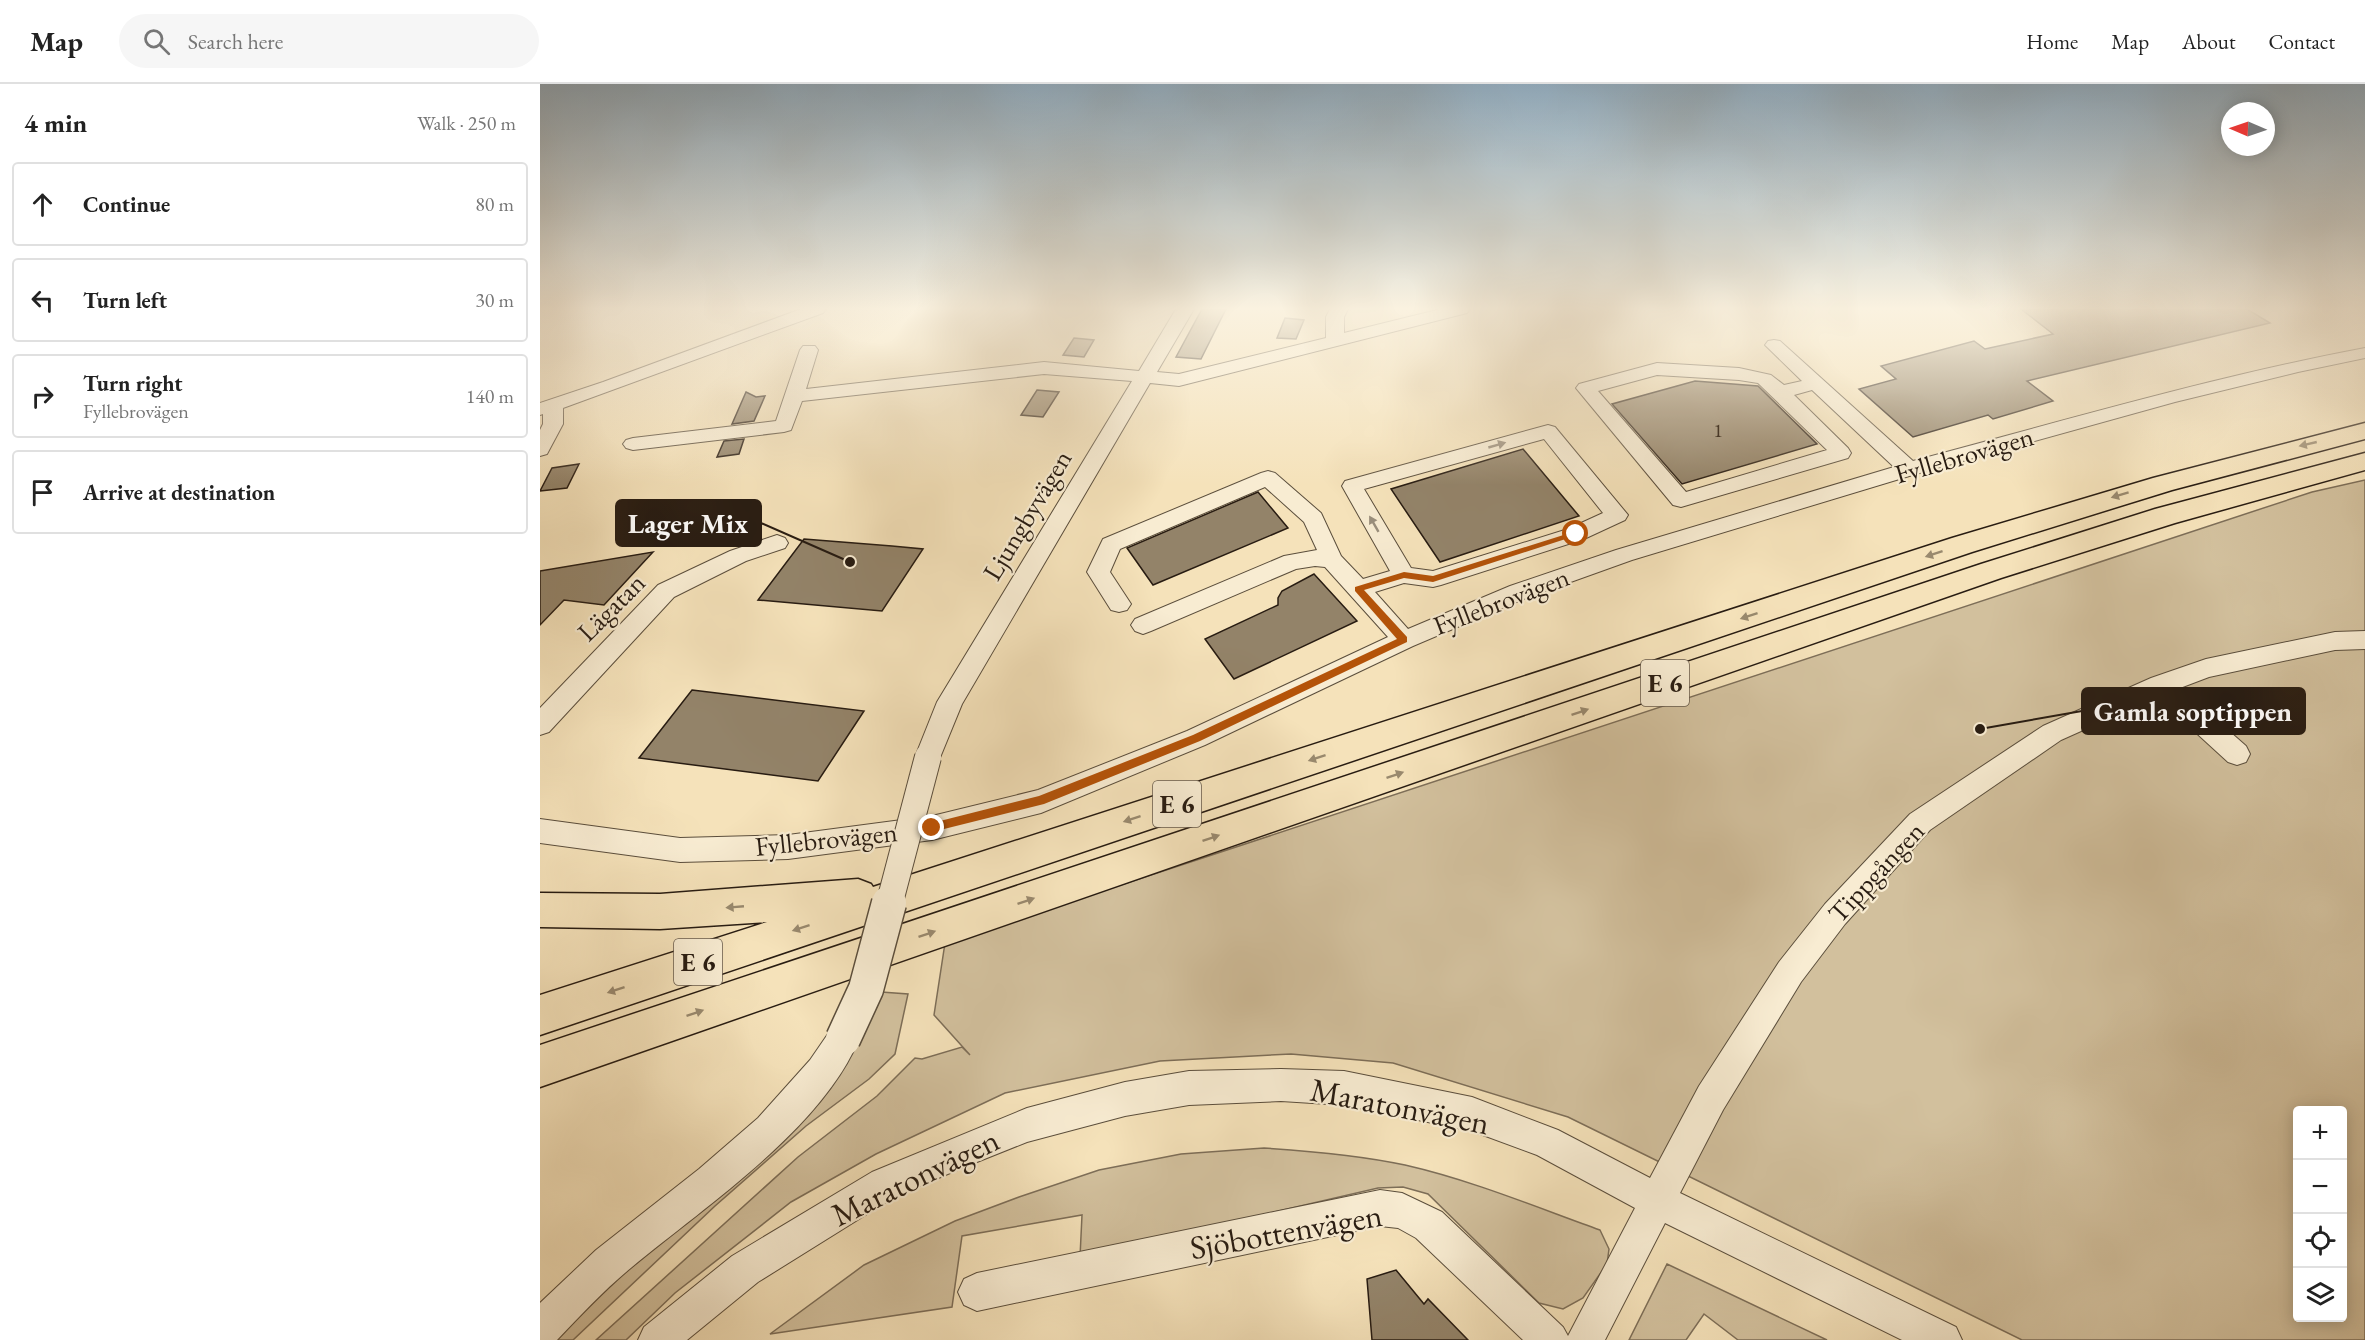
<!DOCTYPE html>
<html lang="en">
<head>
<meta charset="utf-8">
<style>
	body { margin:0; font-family:"EB Garamond",serif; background:#f6f6f6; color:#222 }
	.controls { position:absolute; right:18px; bottom:18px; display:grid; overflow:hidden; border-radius:6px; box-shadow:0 3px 15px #0003 }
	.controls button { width:54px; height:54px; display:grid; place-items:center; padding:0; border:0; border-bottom:2px solid #e0e0e0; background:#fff; color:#222; font:30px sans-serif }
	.compass { position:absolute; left:1681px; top:18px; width:54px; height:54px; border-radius:50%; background:#fff; box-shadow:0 3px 15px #0003; rotate:272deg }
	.stop { position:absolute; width:18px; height:18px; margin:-14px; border:4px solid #b45309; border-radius:50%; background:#fff }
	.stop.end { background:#b45309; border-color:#fff; box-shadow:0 2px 6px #0008 }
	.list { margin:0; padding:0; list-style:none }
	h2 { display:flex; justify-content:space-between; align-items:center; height:78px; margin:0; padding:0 24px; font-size:26px }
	h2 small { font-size:20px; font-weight:400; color:#767676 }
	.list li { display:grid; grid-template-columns:39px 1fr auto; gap:18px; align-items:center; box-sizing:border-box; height:84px; margin:0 12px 12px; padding:0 12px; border:2px solid #e0e0e0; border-radius:6px }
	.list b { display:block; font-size:22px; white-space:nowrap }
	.list p { margin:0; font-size:20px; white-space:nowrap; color:#767676 }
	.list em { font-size:20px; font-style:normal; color:#767676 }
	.icon { flex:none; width:33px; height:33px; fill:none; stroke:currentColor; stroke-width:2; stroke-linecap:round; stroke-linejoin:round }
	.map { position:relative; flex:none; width:1825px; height:1256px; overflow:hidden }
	header { display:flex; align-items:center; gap:36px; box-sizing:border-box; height:84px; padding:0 30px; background:#fff; border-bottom:2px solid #e0e0e0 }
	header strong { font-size:28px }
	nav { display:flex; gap:33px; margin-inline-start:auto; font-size:21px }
	.search { width:420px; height:54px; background:#f6f6f6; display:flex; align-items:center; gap:15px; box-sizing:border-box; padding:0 21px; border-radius:33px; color:#767676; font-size:22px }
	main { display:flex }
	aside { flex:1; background:#fff }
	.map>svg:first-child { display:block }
	.green { fill:#d2c09d; stroke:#7d6e58; stroke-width:1.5; fill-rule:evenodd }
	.building { fill:#938369; stroke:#281c12; stroke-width:1.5 }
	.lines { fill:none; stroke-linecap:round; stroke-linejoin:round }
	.minor-casing { stroke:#5b4e3c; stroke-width:2 }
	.highway-casing { stroke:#281c12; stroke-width:3 }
	.minor { fill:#f8ecd2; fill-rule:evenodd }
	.highway { fill:#f5e2ba; fill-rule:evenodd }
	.minor-bridge-far1-casing { stroke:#5b4e3c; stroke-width:28; stroke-linecap:butt }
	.minor-bridge-casing { stroke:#5b4e3c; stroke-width:37; stroke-linecap:butt }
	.minor-bridge-far1 { stroke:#f8ecd2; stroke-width:26 }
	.minor-bridge { stroke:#f8ecd2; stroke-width:34 }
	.oneway { fill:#99896e }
	.oneway2 { fill:#9a8e7c }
	.route { fill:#b45309 }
	.labels { text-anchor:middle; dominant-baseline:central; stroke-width:4.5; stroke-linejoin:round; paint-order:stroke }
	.far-number-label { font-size:20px; fill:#433628 }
	.shield { fill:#f8ecd2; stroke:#665a4c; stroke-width:1.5 }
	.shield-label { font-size:26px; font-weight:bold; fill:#281c12 }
	.street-label { font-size:27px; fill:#281c12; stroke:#f8ecd2 }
	.near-street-label { font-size:33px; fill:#281c12; stroke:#f8ecd2 }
	.leader { fill:none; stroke:#281c12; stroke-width:2 }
	.callout-dot { fill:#281c12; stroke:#f8ecd2; stroke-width:2 }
	.callout { fill:#281c12; stroke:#281c12; stroke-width:2 }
	.callout-label { font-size:28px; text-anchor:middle; font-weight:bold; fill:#fff }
</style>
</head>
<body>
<header>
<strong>Map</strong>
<div class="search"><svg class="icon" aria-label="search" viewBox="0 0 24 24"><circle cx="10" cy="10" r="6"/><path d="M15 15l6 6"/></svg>Search here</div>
<nav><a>Home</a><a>Map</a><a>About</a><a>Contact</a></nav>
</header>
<main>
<aside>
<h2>4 min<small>Walk · 250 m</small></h2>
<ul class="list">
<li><svg class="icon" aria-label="ahead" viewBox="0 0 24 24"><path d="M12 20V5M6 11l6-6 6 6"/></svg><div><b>Continue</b></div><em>80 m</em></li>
<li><svg class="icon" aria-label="left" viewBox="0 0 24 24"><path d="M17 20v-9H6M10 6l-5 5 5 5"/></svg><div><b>Turn left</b></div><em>30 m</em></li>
<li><svg class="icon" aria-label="right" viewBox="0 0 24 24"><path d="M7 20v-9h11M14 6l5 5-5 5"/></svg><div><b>Turn right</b><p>Fyllebrovägen</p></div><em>140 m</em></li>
<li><svg class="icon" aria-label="arrive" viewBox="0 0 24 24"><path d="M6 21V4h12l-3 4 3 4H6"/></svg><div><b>Arrive at destination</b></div></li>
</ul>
</aside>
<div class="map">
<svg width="1825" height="1256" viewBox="0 0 1825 1256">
	<rect width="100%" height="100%" fill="#f5e2ba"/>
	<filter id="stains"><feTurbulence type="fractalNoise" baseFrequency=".00333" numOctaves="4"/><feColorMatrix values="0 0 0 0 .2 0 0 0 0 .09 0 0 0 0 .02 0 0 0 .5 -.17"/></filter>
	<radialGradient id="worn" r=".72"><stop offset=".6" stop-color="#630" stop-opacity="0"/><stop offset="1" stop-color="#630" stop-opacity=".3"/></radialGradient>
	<g class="green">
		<path d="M1825,396v860h-343l-454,-223 -175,-54 -102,-9 -131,7 -155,32 -129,61 -85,48 -116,91 -49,47h-30l202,-183 79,-61 38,-38 7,1 40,-12 8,8 -36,-40 11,-72 1367,-451zM1758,1026h44v208h-44z"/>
		<polygon points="341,908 368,910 355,970 329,995 266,1042 175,1122 33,1256 14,1256"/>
		<path d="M724,1064c47,3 95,7 141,17 66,15 131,42 195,65l9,19 -2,15 -24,34 -20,11 -24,-6 -111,-109 -25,-7 -25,1 -298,69 2,-42 -120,21 -10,71 -182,27 94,-69 91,-44 64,-24 80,-27 82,-16z"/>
		<polygon points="1127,1180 1287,1256 1198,1256 1164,1230 1146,1256 1089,1256"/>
	</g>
	<g class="building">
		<polygon points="662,225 686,225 661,275 636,273"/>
		<polygon points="1481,225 1707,225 1730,239 1487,297 1513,317 1453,335 1448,331 1373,353 1319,305 1356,295 1341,282 1434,257 1445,265 1513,250"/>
		<polygon points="745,234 764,236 756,255 737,254"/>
		<polygon points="534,254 554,256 544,273 523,271"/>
		<polygon points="1155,297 1218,302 1277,360 1142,400 1072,320"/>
		<polygon points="497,306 519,308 503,333 481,331"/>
		<polygon points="206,308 216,313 225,312 214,337 192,340"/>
		<polygon points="204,355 199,370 177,373 184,357"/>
		<polygon points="983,365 1039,432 900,478 851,405"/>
		<polygon points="39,380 27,404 0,407 12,384"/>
		<polygon points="718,408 748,444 613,501 587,464"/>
		<polygon points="264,455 352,462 383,465 342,527 218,516"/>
		<polygon points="113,468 64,521 24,516 0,541 0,487"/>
		<polygon points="774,490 817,537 694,595 665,555 738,521 738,514 742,507"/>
		<polygon points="152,606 324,627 278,697 99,674"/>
		<polygon points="856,1186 884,1220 888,1215 928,1256 832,1256 827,1195"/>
	</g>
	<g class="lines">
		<defs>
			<g id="minor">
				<polygon points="261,225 286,225 283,229 23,324 23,340 7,370 0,372 0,346 3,340 3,330 0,331 0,319 63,298"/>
				<polygon points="636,225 654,225 617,288 639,290 786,254 786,233 790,225 808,225 804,233 804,249 901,225 930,225 927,229 639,302 610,299 422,620 397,681 388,684 379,681 375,673 397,618 592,297 504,290 262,317 251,346 244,348 93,366 86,364 83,360 86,356 93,354 236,337 260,266 263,262 275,262 278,266 266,305 504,278 599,287"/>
				<path d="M1234,256l6,1 133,120c150,-40 299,-84 452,-113v10l-67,14 -123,30 -259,72 -284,86 -106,38 -113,48 -208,99 -164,68 -109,27 -144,19 -108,3 -140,-19v-24l140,19 108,-3 144,-19 106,-26 149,-59 201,-94 -63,-70 -10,-1 -19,3 -145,62 -8,3 -8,-3 -4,-6 4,-6 149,-63 33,-6 -13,-28 -39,-35 -145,62 -10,23 21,32 -4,6 -8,2 -8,-2 -24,-38 16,-33 158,-66 7,-2 7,2 46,40 20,43 22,23 27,-8 -48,-85 3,-5 203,-56 7,2 73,88 -3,5 -41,19 -143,46 -8,2 -29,-4 -29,9 33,37 102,-43 106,-36 278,-83 -82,-77 -18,5 54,53 3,5 -3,5 -167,49 -8,-2 -97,-117 3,-4 78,-21 82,5 32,7 13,10 18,-4 -37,-36 3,-4zM1117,291l82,5 19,3 69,67 -141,42 -88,-101zM1004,355l59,74 -35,16 -135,42 -22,-3 -47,-79z"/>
				<polygon points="237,451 245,454 248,459 245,464 206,477 134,513 9,648 0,651 0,624 118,501 190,467"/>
				<polygon points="1825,547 1825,565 1795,566 1669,593 1640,604 1706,662 1710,670 1706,678 1697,681 1688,678 1617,613 1521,656 1390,746 1305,840 1261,898 1183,1026 1140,1109 1416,1243 1422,1256 1362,1256 1125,1139 1065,1256 983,1256 876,1154 858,1144 840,1142 437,1227 424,1221 418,1208 424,1195 437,1189 840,1106 862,1109 902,1128 1023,1243 1028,1252 1095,1124 997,1071 932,1047 804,1021 741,1017 649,1021 585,1032 487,1058 422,1084 356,1112 218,1198 147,1256 98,1256 104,1243 192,1172 332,1088 487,1024 585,998 649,987 741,985 804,987 932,1013 1018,1046 1110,1094 1159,1002 1239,878 1285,820 1370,730 1503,642 1611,594 1666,575 1795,548"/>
				<path d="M303,939l11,5 5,11c-37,90 -154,167 -227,228 -27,22 -51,48 -75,73h-17v-37l56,-53 103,-81 59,-51 52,-58 22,-32z"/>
			</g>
			<g id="highway">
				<polygon points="1825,339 1825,355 1632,406 1432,468 0,951 0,911 227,838 120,845 0,843 0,809 120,810 318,795 331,800 333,803 1412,454 1613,394"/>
				<polygon points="1825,369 1825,386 1635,439 1461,494 0,1003 0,961 1441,480 1615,425"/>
			</g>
		</defs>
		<use href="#minor" class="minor-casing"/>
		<use href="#highway" class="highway-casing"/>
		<use href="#minor" class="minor"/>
		<use href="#highway" class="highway"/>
		<defs>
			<polyline id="minor-bridge-far1" points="349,821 388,673"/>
			<polyline id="minor-bridge" points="303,955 326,905 349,819"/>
		</defs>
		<use href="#minor-bridge-far1" class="minor-bridge-far1-casing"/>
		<use href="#minor-bridge" class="minor-bridge-casing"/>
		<use href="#minor-bridge-far1" class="minor-bridge-far1"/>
		<use href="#minor-bridge" class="minor-bridge"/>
	</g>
	<defs><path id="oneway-solid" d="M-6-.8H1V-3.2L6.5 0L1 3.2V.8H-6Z" transform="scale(1.5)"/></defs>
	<g class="oneway">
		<use href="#oneway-solid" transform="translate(1768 360) rotate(167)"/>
		<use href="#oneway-solid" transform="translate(1580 411) rotate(163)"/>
		<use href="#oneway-solid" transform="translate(1394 470) rotate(162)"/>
		<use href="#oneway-solid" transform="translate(1209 532) rotate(162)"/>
		<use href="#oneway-solid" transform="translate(1040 628) rotate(-19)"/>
		<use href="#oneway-solid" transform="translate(777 674) rotate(162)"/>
		<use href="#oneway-solid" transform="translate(855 691) rotate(-19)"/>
		<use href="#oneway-solid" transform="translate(592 735) rotate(162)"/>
		<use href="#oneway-solid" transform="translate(671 754) rotate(-19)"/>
		<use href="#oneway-solid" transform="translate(486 817) rotate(-19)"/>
		<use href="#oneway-solid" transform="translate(195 823) rotate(175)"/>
		<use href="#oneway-solid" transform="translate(261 844) rotate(162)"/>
		<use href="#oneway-solid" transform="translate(387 850) rotate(-19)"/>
		<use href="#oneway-solid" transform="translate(76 906) rotate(162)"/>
		<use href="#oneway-solid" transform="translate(155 929) rotate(-19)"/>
	</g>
	<g class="oneway2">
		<use href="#oneway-solid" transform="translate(957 361) rotate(-16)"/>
		<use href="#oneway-solid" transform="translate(834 440) rotate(-120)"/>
	</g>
	<linearGradient id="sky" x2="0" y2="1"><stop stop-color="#91acbf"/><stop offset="0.56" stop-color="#faf2e0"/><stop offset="1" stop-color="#faf2e0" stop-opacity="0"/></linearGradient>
	<rect width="1825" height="401" fill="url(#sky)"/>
	<polygon class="route" points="1033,448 1041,450 893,498 864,494 824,506 867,553 867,558 660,657 504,720 392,748 386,744 392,739 499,712 653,651 857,555 815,507 815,503 864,488 893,492"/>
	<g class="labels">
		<g class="far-number-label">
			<text x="1178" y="346">1</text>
		</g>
		<g class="shield">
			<rect x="1101" y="576" width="48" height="46" rx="4.5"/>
			<rect x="613" y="697" width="48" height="46" rx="4.5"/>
			<rect x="134" y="855" width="48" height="46" rx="4.5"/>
		</g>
		<g class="shield-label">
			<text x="1125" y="599">E 6</text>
			<text x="637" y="720">E 6</text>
			<text x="158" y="878">E 6</text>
		</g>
		<g class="street-label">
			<text transform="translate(1424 371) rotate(-16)">Fyllebrovägen</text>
			<text transform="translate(487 431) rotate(-59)">Ljungbyvägen</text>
			<text transform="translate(961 517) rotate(-21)">Fyllebrovägen</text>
			<text transform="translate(71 523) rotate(-45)">Lägatan</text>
			<text transform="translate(286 755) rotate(-6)">Fyllebrovägen</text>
			<text transform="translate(1336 788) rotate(-47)">Tippgången</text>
		</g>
		<g class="near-street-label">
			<text transform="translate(860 1022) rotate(11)">Maratonvägen</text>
			<text transform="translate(375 1093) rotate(-26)">Maratonvägen</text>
			<text transform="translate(746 1147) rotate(-10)">Sjöbottenvägen</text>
		</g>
	</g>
	<path class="leader" d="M310 478L221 439M1440 645L1542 627"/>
	<g class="callout-dot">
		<circle cx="310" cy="478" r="6"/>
		<circle cx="1440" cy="645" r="6"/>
	</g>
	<g class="callout">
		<rect x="76" y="416" width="145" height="46" rx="6"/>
		<rect x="1542" y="604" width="223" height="46" rx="6"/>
	</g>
	<g class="callout-label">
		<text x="148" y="449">Lager Mix</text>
		<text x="1653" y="637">Gamla soptippen</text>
	</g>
	<rect width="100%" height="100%" filter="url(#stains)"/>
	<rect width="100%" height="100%" fill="url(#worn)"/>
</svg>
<div class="controls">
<button>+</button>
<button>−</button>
<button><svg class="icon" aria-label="locate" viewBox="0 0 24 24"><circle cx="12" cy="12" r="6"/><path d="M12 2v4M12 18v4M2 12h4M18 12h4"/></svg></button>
<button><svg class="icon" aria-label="layers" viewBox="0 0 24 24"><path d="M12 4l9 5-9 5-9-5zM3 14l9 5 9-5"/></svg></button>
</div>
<svg class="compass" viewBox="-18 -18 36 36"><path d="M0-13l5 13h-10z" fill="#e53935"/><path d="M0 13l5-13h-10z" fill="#767676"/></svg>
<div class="stop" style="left:1036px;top:450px"></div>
<div class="stop end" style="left:392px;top:744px"></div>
</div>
</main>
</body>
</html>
